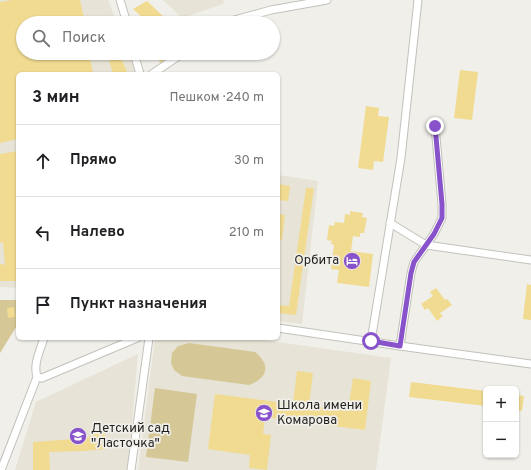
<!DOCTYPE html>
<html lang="ru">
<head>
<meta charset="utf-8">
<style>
	body { margin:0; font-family:Overpass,sans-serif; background:#f6f6f6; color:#202124 }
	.controls { position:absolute; right:12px; bottom:12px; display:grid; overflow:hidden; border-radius:6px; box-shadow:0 1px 3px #0004 }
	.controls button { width:36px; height:36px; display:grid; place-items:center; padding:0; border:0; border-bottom:1px solid #e0e0e0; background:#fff; color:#202124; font:20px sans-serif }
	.stop { position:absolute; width:12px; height:12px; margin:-9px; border:3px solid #8752ca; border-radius:50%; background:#fff }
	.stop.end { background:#8752ca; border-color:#fff; box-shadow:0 1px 4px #0008 }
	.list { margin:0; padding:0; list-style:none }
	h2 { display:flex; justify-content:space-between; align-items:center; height:52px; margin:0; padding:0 16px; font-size:17px }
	h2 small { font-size:13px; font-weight:400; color:#757577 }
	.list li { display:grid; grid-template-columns:26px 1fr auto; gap:12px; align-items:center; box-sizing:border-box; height:72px; padding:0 16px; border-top:1px solid #e0e0e0 }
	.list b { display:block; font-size:15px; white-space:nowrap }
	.list em { font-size:13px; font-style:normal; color:#757577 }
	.icon { flex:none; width:22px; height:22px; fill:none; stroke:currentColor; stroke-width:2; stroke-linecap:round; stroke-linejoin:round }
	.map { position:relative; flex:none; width:531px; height:470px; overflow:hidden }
	.search { position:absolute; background:#fff; box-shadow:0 1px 3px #0004; left:16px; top:16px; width:264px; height:44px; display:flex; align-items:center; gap:10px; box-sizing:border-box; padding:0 14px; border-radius:22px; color:#757577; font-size:15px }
	.panel { position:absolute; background:#fff; box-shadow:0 1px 3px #0004; left:16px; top:72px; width:264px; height:268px; border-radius:6px }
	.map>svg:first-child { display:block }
	.built { fill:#e7e3d6 }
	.green { fill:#d6c896 }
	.building { fill:#f0db91 }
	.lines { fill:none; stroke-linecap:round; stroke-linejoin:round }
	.minor-casing { stroke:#c2c1bb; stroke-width:9 }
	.minor { stroke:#fff; stroke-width:7 }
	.route { stroke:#8752ca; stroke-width:5 }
	.labels { text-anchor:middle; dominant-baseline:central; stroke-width:3.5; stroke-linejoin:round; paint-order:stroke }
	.poi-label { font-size:13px; fill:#201f1d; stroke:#f1efe9; text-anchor:start }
</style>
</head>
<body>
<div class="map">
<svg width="531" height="470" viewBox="0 0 531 470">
	<rect width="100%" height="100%" fill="#f1efe9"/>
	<g class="built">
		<polygon points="0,0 108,0 117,23 23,23 23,53 129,53 135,72 135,74 18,74 18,288 0,287"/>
		<polygon points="163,0 224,0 223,4 182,18"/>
		<polygon points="278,175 318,181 302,324 278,321"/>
		<polygon points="155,338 249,338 391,358 376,470 138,470"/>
		<polygon points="138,354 128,470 15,470 36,402"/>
	</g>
	<g class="green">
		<polygon points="0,300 18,300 18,324 0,353"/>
		<path d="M189,343l66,9c16,13 13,26 -6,33l-67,-9 -8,-6 -3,-7 1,-10 6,-7z"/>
		<polygon points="155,388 197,394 188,462 146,457"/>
	</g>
	<g class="building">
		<polygon points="12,0 80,0 85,23 23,23 23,53 89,53 93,74 18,74 18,139 0,143 0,2"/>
		<polygon points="147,1 170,23 149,23 133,9"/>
		<polygon points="107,53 119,53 128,74 113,74"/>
		<polygon points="157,53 174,53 160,63"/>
		<polygon points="460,70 478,72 472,120 454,118"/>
		<polygon points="366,106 379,108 378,116 389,117 383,162 374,161 373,170 358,168"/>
		<polygon points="18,151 18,281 0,281 0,264 5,265 3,242 0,243 0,154"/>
		<polygon points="278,184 290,186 288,201 278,200"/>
		<polygon points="306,188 314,188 296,315 278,313 278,305 289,306"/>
		<polygon points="350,211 363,213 362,217 367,218 364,233 360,233 360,237 353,236 351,251 373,254 369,287 337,283 339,270 331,269 334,245 331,244 332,241 327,240 329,225 334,226 335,222 344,223 345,214 350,215"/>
		<polygon points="278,214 285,215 282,240 278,239"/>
		<polygon points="527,284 531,285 531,320 523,319"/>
		<polygon points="436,288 445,300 447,299 452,305 440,313 443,316 437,321 428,308 425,310 421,304 433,296 430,292"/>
		<polygon points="14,307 15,317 8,318 7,308"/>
		<polygon points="297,371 313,373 309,405 348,411 353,378 371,381 365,430 265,417 263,434 271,435 267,470 249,468 250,455 208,449 215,394 293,404"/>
		<polygon points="411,382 486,391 486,406 409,397"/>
		<polygon points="516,395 524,396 522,411 516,410"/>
		<polygon points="105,433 106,449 84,451 49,452 50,470 33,470 33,442 89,438 90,434"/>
	</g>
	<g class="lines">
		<defs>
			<g id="minor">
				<polyline points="120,0 127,23"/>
				<polyline points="223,23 271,10 327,0"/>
				<polyline points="134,53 140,74"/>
				<polyline points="152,74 183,53"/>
				<polyline points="390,223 426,245 531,260"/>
				<polyline points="278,328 400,346 531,364"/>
				<polyline points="371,341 401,158 418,0"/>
				<polyline points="400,346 411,273 414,262 434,234 442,218 442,204 435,126"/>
				<polyline points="37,377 42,378 137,338"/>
				<path d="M1,470l36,-93c-4,-13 3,-26 7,-39"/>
				<polyline points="131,470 149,338"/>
			</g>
		</defs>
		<use href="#minor" class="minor-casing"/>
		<use href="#minor" class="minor"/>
	</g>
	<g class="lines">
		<polyline class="route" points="371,341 400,346 411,273 414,262 434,234 442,218 442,204 435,126"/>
	</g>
	<defs>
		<symbol id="hotel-disc" viewBox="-11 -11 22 22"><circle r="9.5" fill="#8752ca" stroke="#f1efe9"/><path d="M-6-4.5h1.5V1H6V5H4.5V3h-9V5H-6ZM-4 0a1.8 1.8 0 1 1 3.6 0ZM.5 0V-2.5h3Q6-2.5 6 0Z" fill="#fff"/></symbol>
		<symbol id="school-disc" viewBox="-11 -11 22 22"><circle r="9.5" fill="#8752ca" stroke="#f1efe9"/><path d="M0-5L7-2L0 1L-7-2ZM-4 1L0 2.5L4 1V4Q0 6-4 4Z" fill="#fff"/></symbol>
	</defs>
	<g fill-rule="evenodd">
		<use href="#hotel-disc" x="342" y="251" width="20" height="20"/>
		<use href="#school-disc" x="254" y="403" width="20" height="20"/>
		<use href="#school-disc" x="68" y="426" width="20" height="20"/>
	</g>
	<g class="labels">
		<g class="poi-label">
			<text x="339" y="261" text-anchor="end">Орбита</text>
			<text x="277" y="406">Школа имени<tspan x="277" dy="15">Комарова</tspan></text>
			<text x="91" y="429">Детский сад<tspan x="91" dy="15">"Ласточка"</tspan></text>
		</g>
	</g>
</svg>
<div class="controls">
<button>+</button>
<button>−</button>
</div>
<div class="stop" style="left:371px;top:341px"></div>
<div class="stop end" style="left:435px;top:126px"></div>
<div class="search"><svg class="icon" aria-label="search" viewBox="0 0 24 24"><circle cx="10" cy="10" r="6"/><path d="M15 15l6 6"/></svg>Поиск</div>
<section class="panel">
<h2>3 мин<small>Пешком · 240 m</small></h2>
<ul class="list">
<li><svg class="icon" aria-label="ahead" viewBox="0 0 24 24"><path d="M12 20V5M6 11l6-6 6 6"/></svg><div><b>Прямо</b></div><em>30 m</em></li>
<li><svg class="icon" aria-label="left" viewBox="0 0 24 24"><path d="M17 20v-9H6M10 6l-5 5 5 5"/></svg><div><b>Налево</b></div><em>210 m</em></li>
<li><svg class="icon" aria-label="arrive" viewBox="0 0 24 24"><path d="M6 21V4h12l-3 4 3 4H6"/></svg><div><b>Пункт назначения</b></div></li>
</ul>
</section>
</div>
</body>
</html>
